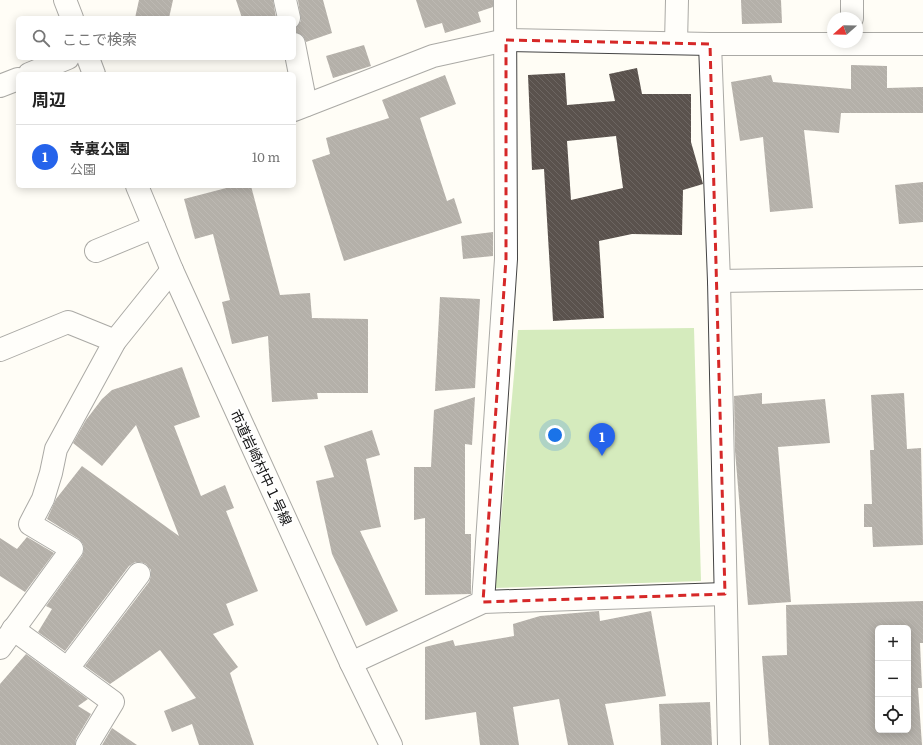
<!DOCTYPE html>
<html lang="ja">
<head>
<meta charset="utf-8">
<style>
	body { margin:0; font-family:Literata,"Noto Sans JP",serif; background:#f6f6f6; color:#222 }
	.controls { position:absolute; right:12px; bottom:12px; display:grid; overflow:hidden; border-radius:6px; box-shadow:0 2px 10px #0003 }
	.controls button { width:36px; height:36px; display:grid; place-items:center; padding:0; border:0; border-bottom:1px solid #e0e0e0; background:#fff; color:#222; font:20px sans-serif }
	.compass { position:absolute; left:827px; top:12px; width:36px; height:36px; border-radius:50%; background:#fff; box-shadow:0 2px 10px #0003; rotate:250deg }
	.you { position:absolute; left:555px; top:435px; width:14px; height:14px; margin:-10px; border:3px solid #fff; border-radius:50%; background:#1a73e8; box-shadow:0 0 0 6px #1a73e833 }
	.badge { display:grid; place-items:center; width:26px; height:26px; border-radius:50%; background:#2563eb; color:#fff; font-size:13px; font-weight:700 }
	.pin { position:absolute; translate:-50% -33px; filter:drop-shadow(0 1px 2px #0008) }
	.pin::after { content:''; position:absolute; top:21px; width:14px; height:12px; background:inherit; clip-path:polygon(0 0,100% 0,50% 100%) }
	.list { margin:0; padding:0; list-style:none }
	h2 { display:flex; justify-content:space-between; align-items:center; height:52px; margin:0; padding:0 16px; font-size:17px }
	h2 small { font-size:13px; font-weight:400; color:#767676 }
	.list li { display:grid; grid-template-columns:26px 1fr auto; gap:12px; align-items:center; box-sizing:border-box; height:64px; padding:0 16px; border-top:1px solid #e0e0e0 }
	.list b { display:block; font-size:15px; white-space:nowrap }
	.list p { margin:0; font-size:13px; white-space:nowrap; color:#767676 }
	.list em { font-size:13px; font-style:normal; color:#767676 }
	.icon { flex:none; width:22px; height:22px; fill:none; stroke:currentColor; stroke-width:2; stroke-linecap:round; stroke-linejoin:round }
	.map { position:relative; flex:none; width:923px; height:745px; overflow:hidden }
	.search { position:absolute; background:#fff; box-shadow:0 2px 10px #0003; left:16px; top:16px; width:280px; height:44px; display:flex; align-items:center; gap:10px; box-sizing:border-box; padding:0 14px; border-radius:6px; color:#767676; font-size:15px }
	.panel { position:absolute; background:#fff; box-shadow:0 2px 10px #0003; left:16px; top:72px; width:280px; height:116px; border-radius:6px }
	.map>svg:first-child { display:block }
	.green { fill:#d5ebbd }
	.building { fill:url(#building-back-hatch); fill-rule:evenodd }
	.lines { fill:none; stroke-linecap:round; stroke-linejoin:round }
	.minor-casing { stroke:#444; stroke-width:24 }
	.minor { stroke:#fff; stroke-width:22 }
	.marked { fill:none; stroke:#d62828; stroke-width:3; stroke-dasharray:8 5; stroke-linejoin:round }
	.labels { text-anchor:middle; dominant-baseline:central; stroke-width:4; stroke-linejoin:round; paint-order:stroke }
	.street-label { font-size:14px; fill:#111; stroke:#fff }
</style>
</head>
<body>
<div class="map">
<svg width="923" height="745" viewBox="0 0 923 745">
	<defs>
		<pattern id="building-back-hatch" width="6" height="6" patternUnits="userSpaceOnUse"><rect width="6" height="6" fill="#5a524d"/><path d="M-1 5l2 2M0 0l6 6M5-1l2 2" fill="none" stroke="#6d6662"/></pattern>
	</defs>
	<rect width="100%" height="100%" fill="#fffdf5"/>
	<polygon class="green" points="694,328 701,581 495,588 518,330"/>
	<g class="building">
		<polygon points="139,0 173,0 169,18 135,18"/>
		<polygon points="236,0 273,0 276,18 242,18"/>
		<polygon points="298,0 323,0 332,33 306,42 303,36 294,32 294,29 301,21"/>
		<polygon points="416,0 493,0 493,7 478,12 481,22 445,33 442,23 425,28"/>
		<polygon points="741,0 781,0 782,23 742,24"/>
		<polygon points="364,45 371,66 333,78 326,56"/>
		<polygon points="851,65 887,66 887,88 923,87 923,113 841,113 839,133 804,130 813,208 770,212 763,137 740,141 731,82 771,75 773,82 851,89"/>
		<path d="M637,68l5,26h49v48l12,42 -20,6 -1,45 -50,-1 -33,7 5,77 -51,3 -9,-152 -12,1 -4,-95 37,-2 2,32 48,-4 -6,-27zM616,136l7,52 -52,12 -4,-59z"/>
		<polygon points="445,75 456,104 420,118 447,201 454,198 462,223 344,261 312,160 330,154 326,138 389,118 382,100"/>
		<polygon points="923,182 923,222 899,224 895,185"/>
		<polygon points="234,186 251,186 280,295 310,293 312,318 368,319 368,393 317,393 318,399 272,402 268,336 232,344 222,302 230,300 213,234 195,239 184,199"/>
		<polygon points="493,232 493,256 463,259 461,236"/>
		<polygon points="440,297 480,299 475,388 435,391"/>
		<polygon points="182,367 200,417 174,426 201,496 225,485 234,508 226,511 258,591 226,604 234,625 213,634 238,667 230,673 254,745 199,745 192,724 172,732 164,711 196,698 160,650 110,684 85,666 149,582 151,576 151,570 146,564 141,562 135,562 129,566 65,651 38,632 52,609 46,606 82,556 84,550 83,544 79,539 47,519 56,499 82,466 179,536 136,425 102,466 73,443 86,420 102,399 112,390"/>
		<polygon points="762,393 762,404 825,399 830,443 778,447 791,602 748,605 735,451 734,396"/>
		<polygon points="904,393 907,449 921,448 923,545 873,547 872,527 864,527 864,504 872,504 870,450 874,450 871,395"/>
		<polygon points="475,397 472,445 465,444 465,534 471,534 471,594 425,595 425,518 414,520 414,467 431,467 434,410"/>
		<polygon points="372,430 380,455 366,459 381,527 360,531 398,611 366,626 332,554 316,481 334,477 324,446"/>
		<polygon points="27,537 54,553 25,592 0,576 0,538 17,549"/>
		<path d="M923,601v42h-3l2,45h-4l4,57h-153l-7,-89 25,-1 -1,-50zM878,628h30v102h-30z"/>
		<polygon points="599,611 600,621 651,611 666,696 605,704 614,745 568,745 559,699 513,707 519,745 480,745 476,712 425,720 425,647 453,640 455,646 514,636 513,624 540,616"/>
		<polygon points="26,654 88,699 78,706 91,714 76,739 75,745 0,745 0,684"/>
		<polygon points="710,702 712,745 661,745 659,704"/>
		<polygon points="112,728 137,745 102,745"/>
	</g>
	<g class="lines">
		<defs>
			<g id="minor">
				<polyline points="65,0 72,18"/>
				<polyline points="285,0 289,18"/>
				<polyline points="852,18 852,0"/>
				<polyline points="676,43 677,0"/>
				<polyline points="294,44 306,105"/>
				<polyline points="710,44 719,281 729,745"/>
				<polyline points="88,58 94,74"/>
				<polyline points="29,74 68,58"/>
				<polyline points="0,86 18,79"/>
				<polyline points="294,110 433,56 506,40 710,44 923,44"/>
				<polyline points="137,186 172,270 351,663 391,745"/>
				<polyline points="96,251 154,227"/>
				<polyline points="719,281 923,278"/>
				<polyline points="0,350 68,322 115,341"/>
				<polyline points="483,602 506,259 505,0"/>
				<polyline points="13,629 113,702 87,745"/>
				<polyline points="0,648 72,549 30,524 43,499 51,473 56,449 115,341 172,270"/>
				<polyline points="351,663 483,602 725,594"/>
				<polyline points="68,668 139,574"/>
			</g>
		</defs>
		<use href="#minor" class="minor-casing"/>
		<use href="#minor" class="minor"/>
	</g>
	<path d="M0 0H923V745H0ZM506,40l204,4 15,550 -242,8 23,-343z" fill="#fffdf5" fill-opacity=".55" fill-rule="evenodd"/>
	<path class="marked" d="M506,40l204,4 15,550 -242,8 23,-343z"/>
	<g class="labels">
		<g class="street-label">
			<text transform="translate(262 467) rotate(65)">市道岩崎村中１号線</text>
		</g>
	</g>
</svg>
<div class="controls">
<button>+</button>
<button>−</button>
<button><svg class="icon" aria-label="locate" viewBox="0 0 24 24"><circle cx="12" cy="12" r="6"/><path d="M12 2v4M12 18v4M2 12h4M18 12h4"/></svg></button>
</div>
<svg class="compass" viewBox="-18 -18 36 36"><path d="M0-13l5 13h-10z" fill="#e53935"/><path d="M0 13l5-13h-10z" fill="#767676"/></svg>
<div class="you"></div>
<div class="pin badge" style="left:602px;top:456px">1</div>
<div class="search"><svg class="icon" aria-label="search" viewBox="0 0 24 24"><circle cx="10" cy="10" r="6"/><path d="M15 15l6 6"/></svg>ここで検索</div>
<section class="panel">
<h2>周辺<small></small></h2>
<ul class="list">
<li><span class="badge">1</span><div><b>寺裏公園</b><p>公園</p></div><em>10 m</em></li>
</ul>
</section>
</div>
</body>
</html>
